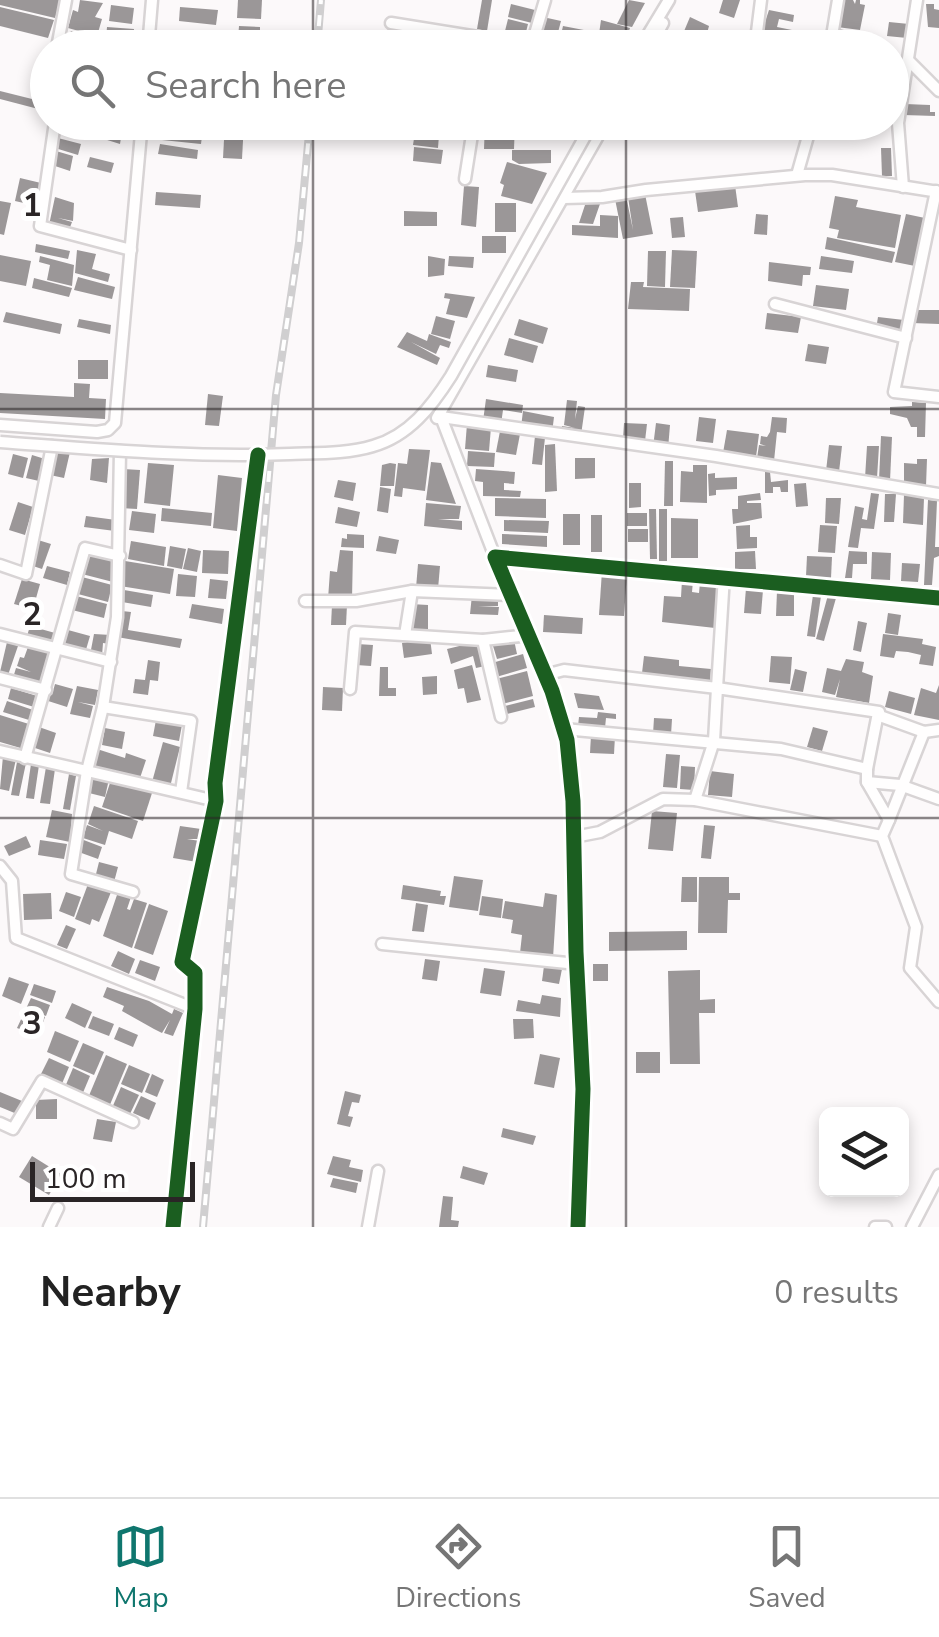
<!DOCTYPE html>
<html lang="en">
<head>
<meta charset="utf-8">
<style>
	body { margin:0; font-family:"Nunito Sans",sans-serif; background:#f6f6f6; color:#222 }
	.controls { position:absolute; right:30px; bottom:30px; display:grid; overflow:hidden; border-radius:15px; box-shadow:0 5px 15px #0003 }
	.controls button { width:90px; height:90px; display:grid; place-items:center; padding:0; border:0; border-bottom:2px solid #e0e0e0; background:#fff; color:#222; font:50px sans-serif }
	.scale { position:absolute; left:30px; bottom:25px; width:165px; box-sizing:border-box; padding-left:10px; border:5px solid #2a2526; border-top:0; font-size:28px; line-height:35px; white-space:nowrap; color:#2a2526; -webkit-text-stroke:8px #fff; paint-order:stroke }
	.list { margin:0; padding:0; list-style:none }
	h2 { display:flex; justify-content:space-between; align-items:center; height:130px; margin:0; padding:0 40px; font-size:42px }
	h2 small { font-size:32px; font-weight:400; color:#767676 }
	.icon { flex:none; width:55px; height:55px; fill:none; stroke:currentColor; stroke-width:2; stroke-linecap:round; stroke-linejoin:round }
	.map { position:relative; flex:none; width:939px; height:1227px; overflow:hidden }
	.search { position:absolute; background:#fff; box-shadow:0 5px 15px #0003; left:30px; right:30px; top:30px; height:110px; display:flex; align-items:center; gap:25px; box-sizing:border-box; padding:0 35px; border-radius:55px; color:#767676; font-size:38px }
	.sheet { height:270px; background:#fff }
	nav { display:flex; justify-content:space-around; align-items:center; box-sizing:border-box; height:140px; border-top:2px solid #e0e0e0; background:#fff; font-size:28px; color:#767676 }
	nav a { display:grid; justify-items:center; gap:5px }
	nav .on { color:#0f766e }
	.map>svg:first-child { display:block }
	.building { fill:#9b9798 }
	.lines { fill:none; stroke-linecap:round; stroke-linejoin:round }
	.minor-casing { stroke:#d8d4d5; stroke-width:15 }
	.tertiary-casing { stroke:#d8d4d5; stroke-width:19 }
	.minor { stroke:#fffefe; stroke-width:10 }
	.tertiary { stroke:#fffefe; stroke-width:14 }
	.rail-casing { stroke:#d0cfd0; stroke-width:8 }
	.rail { stroke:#fff; stroke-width:4; stroke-dasharray:11; stroke-linecap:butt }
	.minor-bridge-casing { stroke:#d8d4d5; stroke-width:15; stroke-linecap:butt }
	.minor-bridge { stroke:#fffefe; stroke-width:10 }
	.cycleway-casing { stroke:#fff; stroke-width:21 }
	.cycleway { stroke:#1b5e20; stroke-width:15 }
	.grid { fill:none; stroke:#2a2526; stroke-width:2.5; stroke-opacity:0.55 }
	.grid-label { font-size:32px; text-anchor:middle; font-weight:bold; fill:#2a2526; stroke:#fff; stroke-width:10; stroke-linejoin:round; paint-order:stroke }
</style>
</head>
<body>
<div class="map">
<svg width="939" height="1227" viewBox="0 0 939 1227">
	<rect width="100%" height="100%" fill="#fcf9fa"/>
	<g class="building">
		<polygon points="0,0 61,0 55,18 0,5"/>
		<polygon points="80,0 103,3 95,17 102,19 97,36 68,28 73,10 78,12"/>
		<polygon points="238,0 262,0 261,19 237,18"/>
		<polygon points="482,0 492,0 487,31 477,29"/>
		<polygon points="629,0 645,3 632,27 617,24"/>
		<polygon points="723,0 740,0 734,18 719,13"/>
		<polygon points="842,0 853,0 855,4 856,0 860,0 860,4 865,5 860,30 837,27"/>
		<polygon points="511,4 535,10 532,23 508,17"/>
		<polygon points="926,4 934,4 934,9 939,10 939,28 928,27"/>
		<polygon points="111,5 134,8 132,24 109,21"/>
		<polygon points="0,7 54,20 48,38 0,26"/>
		<polygon points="180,7 218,10 216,25 179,21"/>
		<polygon points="769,10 794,15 793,22 779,19 777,27 792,30 789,43 760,37"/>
		<polygon points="543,17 561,21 557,36 539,32"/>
		<polygon points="690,17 709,26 703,48 677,48"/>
		<polygon points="508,19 528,24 524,40 504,35"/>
		<polygon points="601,20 630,28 626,40 619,38 616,48 589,46 593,32 599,34"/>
		<polygon points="889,22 909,24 907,38 887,36"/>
		<polygon points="239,26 260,27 260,41 238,39"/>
		<polygon points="563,26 589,31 586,45 560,39"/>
		<polygon points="107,27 134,29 133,41 106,39"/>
		<polygon points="837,29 851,31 850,37 858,38 857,48 833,47"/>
		<polygon points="71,31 100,41 98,48 65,48"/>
		<polygon points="177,38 216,41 216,48 176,48"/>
		<polygon points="0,91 48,103 46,111 0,99"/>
		<polygon points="905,104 930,105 930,112 935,112 935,116 904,115"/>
		<polygon points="104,122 123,126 120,144 88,134 91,124 102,128"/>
		<polygon points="225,122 244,122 242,159 223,158"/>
		<polygon points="485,122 515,122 514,149 484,149"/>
		<polygon points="163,125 203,129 201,144 162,140"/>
		<polygon points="415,132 439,135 438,148 413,145"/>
		<polygon points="58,138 81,144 78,155 55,148"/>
		<polygon points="160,144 198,150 197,159 158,154"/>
		<polygon points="414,147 443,150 441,164 413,161"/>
		<polygon points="881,148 891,148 892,176 882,176"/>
		<polygon points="512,150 551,150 551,163 519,164 512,160"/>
		<polygon points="56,151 73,156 70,171 52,165"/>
		<polygon points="90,157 114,163 111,173 87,167"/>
		<polygon points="507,162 547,173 532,204 501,196 504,185 500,183"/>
		<polygon points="20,178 41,183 37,206 15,201"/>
		<polygon points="735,185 738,207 698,212 695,191"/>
		<polygon points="464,186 479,187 476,227 461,225"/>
		<polygon points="156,192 201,195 200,208 155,205"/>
		<polygon points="645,194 653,234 623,239 615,199 626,196 633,230 628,197"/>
		<polygon points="835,196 858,200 856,207 901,215 895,248 837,238 839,230 829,228"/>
		<polygon points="55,197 74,203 73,221 58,218 72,222 69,230 49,225"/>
		<polygon points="0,201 11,203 4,235 0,234"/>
		<polygon points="601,201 593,224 579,223 586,202"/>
		<rect x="495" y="203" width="21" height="29"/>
		<polygon points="404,211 437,212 437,226 404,226"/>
		<polygon points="756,214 768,215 767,235 754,234"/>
		<polygon points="906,214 925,218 915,266 895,262"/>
		<polygon points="600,215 618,216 618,238 572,235 572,225 600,226"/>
		<polygon points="683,217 685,237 672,238 670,218"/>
		<rect x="482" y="236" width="24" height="17"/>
		<polygon points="827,237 895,252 892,263 825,249"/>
		<polygon points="36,244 70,251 68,259 35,252"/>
		<polygon points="77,250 96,254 92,269 110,274 108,282 75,273"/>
		<polygon points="672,250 697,251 695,288 670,287"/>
		<polygon points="648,251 666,251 665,287 647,286"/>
		<polygon points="0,255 31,261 26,286 0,281"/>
		<polygon points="40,256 74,265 72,286 47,280 50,265 39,262"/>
		<polygon points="428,256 445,259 444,275 428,277"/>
		<polygon points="449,256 474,257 473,268 448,266"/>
		<polygon points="821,256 854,261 852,273 819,269"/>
		<polygon points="769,262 811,267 810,275 803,275 802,286 768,281"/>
		<polygon points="78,277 115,287 112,299 74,290"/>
		<polygon points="34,278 72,288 69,297 32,288"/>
		<polygon points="631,282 644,282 643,287 690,289 689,311 628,309"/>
		<polygon points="816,285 849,289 846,310 813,306"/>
		<polygon points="445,293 475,297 467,318 446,314 450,299 444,298"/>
		<polygon points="912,310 939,310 939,324 912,323"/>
		<polygon points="6,312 62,324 60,334 3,322"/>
		<polygon points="767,313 801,317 798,333 765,329"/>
		<polygon points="436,316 455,321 450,339 431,334"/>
		<polygon points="878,317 904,320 902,333 876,329"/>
		<polygon points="79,319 111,325 110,334 77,327"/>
		<polygon points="519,319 548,328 543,344 514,335"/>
		<polygon points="407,332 427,341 429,334 451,342 449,348 440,345 436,354 411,342 440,358 437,365 397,347"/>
		<polygon points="509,338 538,346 533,363 504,355"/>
		<polygon points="808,344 829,347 826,364 805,361"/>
		<rect x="78" y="360" width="30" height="19"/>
		<polygon points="488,365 518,370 516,382 486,377"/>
		<polygon points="74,383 90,384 89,398 106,399 105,419 0,413 0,393 74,397"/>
		<polygon points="208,394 223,396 219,426 205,425"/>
		<polygon points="486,399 523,405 522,413 503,410 501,424 483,421"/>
		<polygon points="567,400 577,401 575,419 578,406 585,407 581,435 561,432 562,426 575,428 564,425"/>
		<polygon points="912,402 926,403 925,437 917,437 917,427 911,427 907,418 890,414 890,407 912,406"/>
		<polygon points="523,411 554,417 552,433 521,427"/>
		<polygon points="699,417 716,419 713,443 696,441"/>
		<polygon points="772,417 787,418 786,433 777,432 774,461 757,458 759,445 766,446 760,444 761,436 767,437 770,432"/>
		<polygon points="624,423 647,424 645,441 623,439"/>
		<polygon points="656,423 670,425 668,449 653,447"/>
		<polygon points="467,424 491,427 489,451 465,449"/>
		<polygon points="727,430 759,434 756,457 723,453"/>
		<polygon points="500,431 520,434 516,455 496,452"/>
		<polygon points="535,436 545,438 542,465 532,464"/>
		<polygon points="881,436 892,437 890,481 879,480"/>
		<polygon points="555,444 557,491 545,492 545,445"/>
		<polygon points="829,445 842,446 839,472 826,471"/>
		<polygon points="867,446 879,446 877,478 865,478"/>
		<polygon points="56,449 70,452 64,478 50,475"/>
		<polygon points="409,449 430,450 425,491 403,488 402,497 394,496 398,463 407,464"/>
		<polygon points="468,451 495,453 494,467 467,466"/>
		<polygon points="13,454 28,458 23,478 8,474"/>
		<polygon points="32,455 45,459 39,481 26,478"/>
		<polygon points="109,458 107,483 90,480 92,459"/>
		<polygon points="575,458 595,458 595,478 575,479"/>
		<polygon points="917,459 927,459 926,486 904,486 904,463 917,464"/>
		<polygon points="665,461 673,461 673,506 664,506"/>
		<polygon points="431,462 441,463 456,504 426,500"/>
		<polygon points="148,463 174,465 170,506 144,503"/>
		<polygon points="390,463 396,464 394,486 380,486 382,465"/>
		<polygon points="693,465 707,465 707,503 680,502 681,471 693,472"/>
		<polygon points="123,469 140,470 137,509 120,508"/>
		<polygon points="476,469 515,472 514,484 504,483 504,490 521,491 520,497 483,496 483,482 475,481"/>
		<polygon points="765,472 770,472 771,482 788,480 788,492 781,492 780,487 773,487 773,493 765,493"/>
		<polygon points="715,473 715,478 737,477 737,489 716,490 716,495 709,496 708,474"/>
		<polygon points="218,475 242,478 237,531 213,528"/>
		<polygon points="338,480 356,483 353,501 334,497"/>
		<polygon points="629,483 641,483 641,507 629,508"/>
		<polygon points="806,483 808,506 796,507 794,484"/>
		<polygon points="380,487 391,489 388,513 377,511"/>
		<polygon points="760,493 761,500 747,501 747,503 761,503 762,518 733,524 732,509 738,509 738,496"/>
		<polygon points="871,493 879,494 874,529 861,528 858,548 848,547 855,506 864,508 862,519 867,520"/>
		<polygon points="885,494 896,494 894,522 884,522"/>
		<polygon points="904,495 924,498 923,525 903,523"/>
		<polygon points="495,498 546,499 546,518 495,516"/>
		<polygon points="826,498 841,498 839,524 825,523"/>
		<polygon points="928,500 937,501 935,547 939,547 939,556 934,558 932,585 924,585"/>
		<polygon points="18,502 33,507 25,535 9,530"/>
		<polygon points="426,503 461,506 459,519 438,519 462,521 462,530 424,526"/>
		<polygon points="338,507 360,512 357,527 335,523"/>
		<polygon points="162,508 212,513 211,526 161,521"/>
		<polygon points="649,509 656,509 657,559 650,559"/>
		<rect x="659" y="509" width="8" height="52"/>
		<polygon points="132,511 156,514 154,533 129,530"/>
		<rect x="627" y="513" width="20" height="13"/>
		<rect x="563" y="514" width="17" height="31"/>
		<rect x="591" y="515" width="11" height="37"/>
		<polygon points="86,516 116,520 115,531 84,527"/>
		<polygon points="671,518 698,519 698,558 671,558"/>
		<polygon points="504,520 549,521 548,533 504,531"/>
		<polygon points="750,525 750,537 757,537 757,548 737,549 736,526"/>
		<polygon points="820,525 837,526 835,553 818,552"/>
		<rect x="628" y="529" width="20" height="13"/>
		<polygon points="347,534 364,535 364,548 341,547 342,538 347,539"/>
		<polygon points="502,534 547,536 547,547 502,544"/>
		<polygon points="379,536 399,540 396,554 376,551"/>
		<polygon points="38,540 51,544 42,569 30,565"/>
		<polygon points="131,541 166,547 164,566 128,559"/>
		<polygon points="170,546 186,549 182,569 167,566"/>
		<polygon points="188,548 201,551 197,572 183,569"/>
		<polygon points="203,550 229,551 228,574 202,573"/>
		<polygon points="340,550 353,551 352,599 328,599 330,571 337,572"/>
		<polygon points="755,551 756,569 735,569 735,552"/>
		<polygon points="849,551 867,552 867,564 853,564 852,578 845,578"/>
		<polygon points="872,552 891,553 890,580 871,579"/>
		<polygon points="88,553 118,561 113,582 82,574"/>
		<polygon points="807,556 832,557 831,578 806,576"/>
		<polygon points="125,561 174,569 170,594 120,586"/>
		<polygon points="902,563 920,564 918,582 901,581"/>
		<polygon points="418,564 440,566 438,589 416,588"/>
		<polygon points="47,566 70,572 67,585 43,578"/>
		<polygon points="602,571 627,573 624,616 599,615"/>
		<polygon points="178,574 197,576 195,597 176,596"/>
		<polygon points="82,577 112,585 108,602 78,594"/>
		<polygon points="22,579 40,584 33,609 14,604"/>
		<polygon points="210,579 228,581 226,599 208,598"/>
		<polygon points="682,580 693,581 692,592 699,593 700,582 719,584 715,628 662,622 664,596 681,597"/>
		<polygon points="746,588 763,590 761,614 744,613"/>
		<polygon points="124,590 153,595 151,607 122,602"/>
		<polygon points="777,591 794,592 794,616 776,616"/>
		<polygon points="472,595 498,596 498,606 478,606 499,607 498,615 470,614"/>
		<polygon points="813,595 821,596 815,637 807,636"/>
		<polygon points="828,595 836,598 824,641 816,639"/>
		<polygon points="76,596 107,604 104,618 72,610"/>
		<polygon points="192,604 224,609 222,624 189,618"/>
		<polygon points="411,604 428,605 428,630 410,630"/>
		<polygon points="332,605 347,605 346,625 331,625"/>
		<polygon points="122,611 131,612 128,630 182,639 180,648 117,637"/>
		<polygon points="888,613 901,615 898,635 885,633"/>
		<polygon points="544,615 583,618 582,634 543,632"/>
		<polygon points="858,621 867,623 861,652 853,650"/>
		<polygon points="30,626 55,633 53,643 27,636"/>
		<polygon points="68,630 90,636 85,653 64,647"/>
		<polygon points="94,634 111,635 110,644 103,643 102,656 90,655"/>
		<polygon points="883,634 923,639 922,644 936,647 933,666 919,664 921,655 908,652 896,651 894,658 880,656"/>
		<polygon points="430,638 432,654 404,658 402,643"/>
		<polygon points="514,640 517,654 497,659 493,646"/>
		<polygon points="7,642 18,646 8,675 0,672"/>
		<polygon points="476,642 485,666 476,668 473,656 451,664 447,649"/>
		<polygon points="357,644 373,645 371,666 356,665"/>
		<polygon points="28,647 53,654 38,685 13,678 16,668 31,672 17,666 20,657 24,658"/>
		<polygon points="523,654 527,668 496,677 492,663"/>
		<polygon points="644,656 679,660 679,666 711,669 710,681 642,673"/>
		<polygon points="771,656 792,657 790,684 769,682"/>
		<polygon points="846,659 864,662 862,672 873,676 869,703 836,697 840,679 835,695 822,692 827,668 841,671"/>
		<polygon points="148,660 160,662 158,681 150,680 148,695 133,693 135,679 145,680"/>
		<polygon points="472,665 481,700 467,703 464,688 458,689 454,670"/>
		<polygon points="380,667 388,667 388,688 396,688 396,696 379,696"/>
		<polygon points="795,669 807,672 803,692 790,690"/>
		<polygon points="527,671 533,696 502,704 496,679"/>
		<polygon points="437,676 437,694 423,695 422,677"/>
		<polygon points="55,684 73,689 67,707 45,700 48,694 52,695"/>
		<polygon points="939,685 939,720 914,715 921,688 936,693"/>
		<polygon points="77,686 98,690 95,705 78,702 93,706 90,718 70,714"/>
		<polygon points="323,687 343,688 342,711 322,710"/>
		<polygon points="11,688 37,696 34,707 8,699"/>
		<polygon points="889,691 915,698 911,714 885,707"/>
		<polygon points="574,693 599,696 604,710 578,708"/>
		<polygon points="533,699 535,707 503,715 501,707"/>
		<polygon points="7,701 33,710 29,720 3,712"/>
		<polygon points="598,712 616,714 616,719 606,718 605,728 578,726 579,717 597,718"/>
		<polygon points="0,715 32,725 24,749 0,742"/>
		<polygon points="654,718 672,719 671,735 653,734"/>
		<polygon points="156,720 182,725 179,741 153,736"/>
		<polygon points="39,727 56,733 50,753 32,747"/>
		<polygon points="813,727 828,731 822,751 807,747"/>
		<polygon points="105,728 125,732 122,749 102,745"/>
		<polygon points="591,735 615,736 614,754 590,753"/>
		<polygon points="163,742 180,747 170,787 152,782"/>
		<polygon points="97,749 125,758 126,753 146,760 139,781 91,765"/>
		<polygon points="666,754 680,755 677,788 663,787"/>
		<polygon points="3,756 16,759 9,791 0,789"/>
		<polygon points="17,762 26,763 19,796 11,795"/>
		<polygon points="31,764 39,765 34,799 26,798"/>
		<polygon points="681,766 695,767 694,790 680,789"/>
		<polygon points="46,767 55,769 50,804 40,803"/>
		<polygon points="710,771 734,774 732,797 708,795"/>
		<polygon points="69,774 76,776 70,810 63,809"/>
		<polygon points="94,775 109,779 105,797 89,793"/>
		<polygon points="112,777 153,790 143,821 102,807"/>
		<polygon points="94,806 138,821 132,839 109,831 105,845 83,838 87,825 103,831 88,824"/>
		<polygon points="52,810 72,814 70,842 46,837"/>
		<polygon points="652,811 677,813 673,851 648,849"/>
		<polygon points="704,825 715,826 711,859 701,858"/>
		<polygon points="180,826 201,829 200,839 187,839 200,841 197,862 173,858"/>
		<polygon points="26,836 31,847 9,856 4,846"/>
		<polygon points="81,839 102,847 98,859 76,851"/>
		<polygon points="40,840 67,844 64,859 38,855"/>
		<polygon points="99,862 118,867 114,882 95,878"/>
		<polygon points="454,876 483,880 478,911 449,907"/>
		<polygon points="682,877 697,877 697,902 681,902"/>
		<polygon points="699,877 729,877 729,893 740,893 740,900 728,900 727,933 698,933"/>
		<polygon points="88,884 111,892 99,922 92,919 90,925 75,919"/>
		<polygon points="403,885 441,891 440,896 446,896 444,905 401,899"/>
		<polygon points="66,892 81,897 74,917 59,911"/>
		<polygon points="118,892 131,897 127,909 130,910 134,899 147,903 132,948 103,936"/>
		<polygon points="51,893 52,919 24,920 23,894"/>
		<polygon points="545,893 557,895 553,958 520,953 522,935 511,933 513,920 502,918 505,901 543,907"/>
		<polygon points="482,896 503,899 501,918 479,915"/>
		<polygon points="416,903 428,905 424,932 412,931"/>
		<polygon points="149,904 168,911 153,955 134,948"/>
		<polygon points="66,925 76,929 67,949 57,945"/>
		<polygon points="687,931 687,950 609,951 609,932"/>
		<polygon points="118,951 135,959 129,974 111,966"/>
		<polygon points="425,959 440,961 437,981 422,979"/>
		<polygon points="140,960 160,967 155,981 135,973"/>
		<rect x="593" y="964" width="15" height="17"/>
		<polygon points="544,966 562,969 559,984 542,981"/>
		<polygon points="484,968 505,971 501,996 480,993"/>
		<polygon points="700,970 700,1000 715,999 715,1013 699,1013 700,1064 670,1064 668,971"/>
		<polygon points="9,977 29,984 21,1004 2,996"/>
		<polygon points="34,984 56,991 52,1003 30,995"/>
		<polygon points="107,987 149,1001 172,1014 174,1009 183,1013 173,1036 164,1033 170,1020 162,1033 154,1029 122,1011 124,1006 103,997"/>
		<polygon points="542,995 561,998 560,1017 516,1011 518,1000 540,1004"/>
		<polygon points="31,998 50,1005 46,1016 34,1011 45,1017 38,1036 17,1028"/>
		<polygon points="72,1003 92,1012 85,1028 65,1018"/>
		<polygon points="93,1016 114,1024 109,1036 88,1028"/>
		<polygon points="513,1019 533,1019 534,1038 514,1039"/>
		<polygon points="119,1027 138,1035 133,1047 114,1039"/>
		<polygon points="55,1031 79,1041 70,1062 47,1052"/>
		<polygon points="83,1043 104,1052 94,1075 73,1066"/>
		<rect x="636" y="1052" width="24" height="21"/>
		<polygon points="540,1054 560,1058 554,1088 534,1084"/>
		<polygon points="106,1055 127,1064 109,1107 88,1098"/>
		<polygon points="49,1058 69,1067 61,1086 40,1076"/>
		<polygon points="129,1065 150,1074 142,1093 121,1084"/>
		<polygon points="73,1068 90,1076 82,1095 65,1087"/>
		<polygon points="152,1074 164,1080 157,1097 145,1092"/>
		<polygon points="121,1087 139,1095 129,1116 112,1108"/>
		<polygon points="345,1091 361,1095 359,1103 352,1102 348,1116 353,1117 350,1127 337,1124"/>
		<polygon points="0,1092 22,1101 17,1114 0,1107"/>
		<polygon points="141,1096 156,1103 149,1120 133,1113"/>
		<polygon points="57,1099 57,1119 36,1119 36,1100"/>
		<polygon points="97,1119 116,1122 112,1142 93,1139"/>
		<polygon points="503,1128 536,1136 533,1145 501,1137"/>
		<polygon points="32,1156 61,1174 49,1195 19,1177"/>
		<polygon points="333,1156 351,1160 349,1167 363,1170 361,1182 327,1174"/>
		<polygon points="463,1166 488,1173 484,1185 460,1178"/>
		<polygon points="333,1178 358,1183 356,1193 330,1187"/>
		<polygon points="443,1196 453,1197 451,1220 459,1221 458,1227 439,1227"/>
	</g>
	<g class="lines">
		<defs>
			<g id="minor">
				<polyline points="391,23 484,38 483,48"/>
				<polyline points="484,38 546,48"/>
				<polyline points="532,44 545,0"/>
				<polyline points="57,48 66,0"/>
				<polyline points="148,48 152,0"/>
				<polyline points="640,48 669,0"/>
				<polyline points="649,48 663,23"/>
				<polyline points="755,48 761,0"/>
				<polyline points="830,48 838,0"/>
				<polyline points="908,60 939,91"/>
				<polyline points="55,122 40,226 131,250"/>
				<polyline points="797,175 812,122"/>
				<polyline points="465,179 474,122"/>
				<polyline points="903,187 898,123 917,0"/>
				<polyline points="936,191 894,392 939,397"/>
				<polyline points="564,198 602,197 646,190 805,175 832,175 939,192"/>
				<polyline points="775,304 906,338"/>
				<polyline points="441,417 716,456 939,494"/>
				<polyline points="0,425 97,432 108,430 115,423 142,122"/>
				<polyline points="120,451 117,617 103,707 87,771 216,801"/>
				<polyline points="495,557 441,417 437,418 606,122"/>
				<polyline points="0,565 26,574 52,446"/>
				<polyline points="305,601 356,601 412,591 513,595"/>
				<polyline points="0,634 111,662"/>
				<polyline points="405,635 412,591"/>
				<polyline points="483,640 501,717"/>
				<polyline points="545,675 564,670 717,688 724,576"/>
				<polyline points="0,678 46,690"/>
				<polyline points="350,689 355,632 483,640 530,635"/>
				<polyline points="103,707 191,721 181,792"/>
				<polyline points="564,729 781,749 867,769 878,713"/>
				<polyline points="0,751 87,771 71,874 133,892"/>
				<polyline points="25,758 85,548 120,556"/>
				<polyline points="867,769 867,782 889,820 882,836 916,927 910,968 939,1002"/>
				<polyline points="867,782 900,785 939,799"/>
				<polyline points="695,800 882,836"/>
				<polyline points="889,820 924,732"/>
				<polyline points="574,837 600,832 663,799 695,800 714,741 717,688 879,712 880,716 924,732 939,730"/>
				<polyline points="0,866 12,881 16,938 195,1009"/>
				<polyline points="382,944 577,964"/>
				<polyline points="0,1123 13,1129 42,1081 133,1122"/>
				<polyline points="49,1227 58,1208"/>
				<polyline points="173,1227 195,1009 195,973 182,962 216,801 215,783 258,455"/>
				<polyline points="368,1227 378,1171"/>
				<polyline points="875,1227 886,1227"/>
				<polyline points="912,1227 939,1175"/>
			</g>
			<polyline id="tertiary" points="578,1227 583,1089 576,952 573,801 567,740 552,691 495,557 939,598"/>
		</defs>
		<use href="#minor" class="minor-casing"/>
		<use href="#tertiary" class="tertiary-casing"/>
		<use href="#minor" class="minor"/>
		<use href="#tertiary" class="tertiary"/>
		<defs>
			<g id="rail">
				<polyline points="317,48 321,0"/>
				<polyline points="203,1227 276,395 299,243 310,122"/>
			</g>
		</defs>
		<use href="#rail" class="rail-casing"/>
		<use href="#rail" class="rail"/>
		<defs>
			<path id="minor-bridge" d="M0,442c96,7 193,16 290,12 27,-1 57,0 83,-8 36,-10 59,-40 78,-70l142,-254"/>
		</defs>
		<use href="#minor-bridge" class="minor-bridge-casing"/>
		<use href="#minor-bridge" class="minor-bridge"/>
		<defs>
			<g id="cycleway">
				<polyline points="173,1227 195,1009 195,973 182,962 216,801 215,783 258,455"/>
				<polyline points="578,1227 583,1089 576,952 573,801 567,740 552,691 495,557 939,598"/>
			</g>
		</defs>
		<use href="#cycleway" class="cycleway-casing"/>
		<use href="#cycleway" class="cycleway"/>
	</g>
	<path class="grid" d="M313,0v48M626,0v48M313,122v1105M626,122v1105M0,409h939M0,818h939"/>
	<g class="grid-label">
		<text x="32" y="216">1</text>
		<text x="32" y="625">2</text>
		<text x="32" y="1034">3</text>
	</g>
</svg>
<div class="controls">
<button><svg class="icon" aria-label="layers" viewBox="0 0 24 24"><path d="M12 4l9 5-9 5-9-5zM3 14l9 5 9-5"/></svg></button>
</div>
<div class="scale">100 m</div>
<div class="search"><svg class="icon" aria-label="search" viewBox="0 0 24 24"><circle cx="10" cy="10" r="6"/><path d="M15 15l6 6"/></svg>Search here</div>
</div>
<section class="sheet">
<h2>Nearby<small>0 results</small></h2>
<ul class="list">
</ul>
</section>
<nav>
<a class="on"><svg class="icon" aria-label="map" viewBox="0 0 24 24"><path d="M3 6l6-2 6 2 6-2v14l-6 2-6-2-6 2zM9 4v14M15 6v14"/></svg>Map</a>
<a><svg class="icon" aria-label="directions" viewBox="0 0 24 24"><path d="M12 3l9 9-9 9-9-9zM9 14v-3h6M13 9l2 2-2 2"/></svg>Directions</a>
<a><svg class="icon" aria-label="saved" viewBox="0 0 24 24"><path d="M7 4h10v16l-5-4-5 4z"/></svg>Saved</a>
</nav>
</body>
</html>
